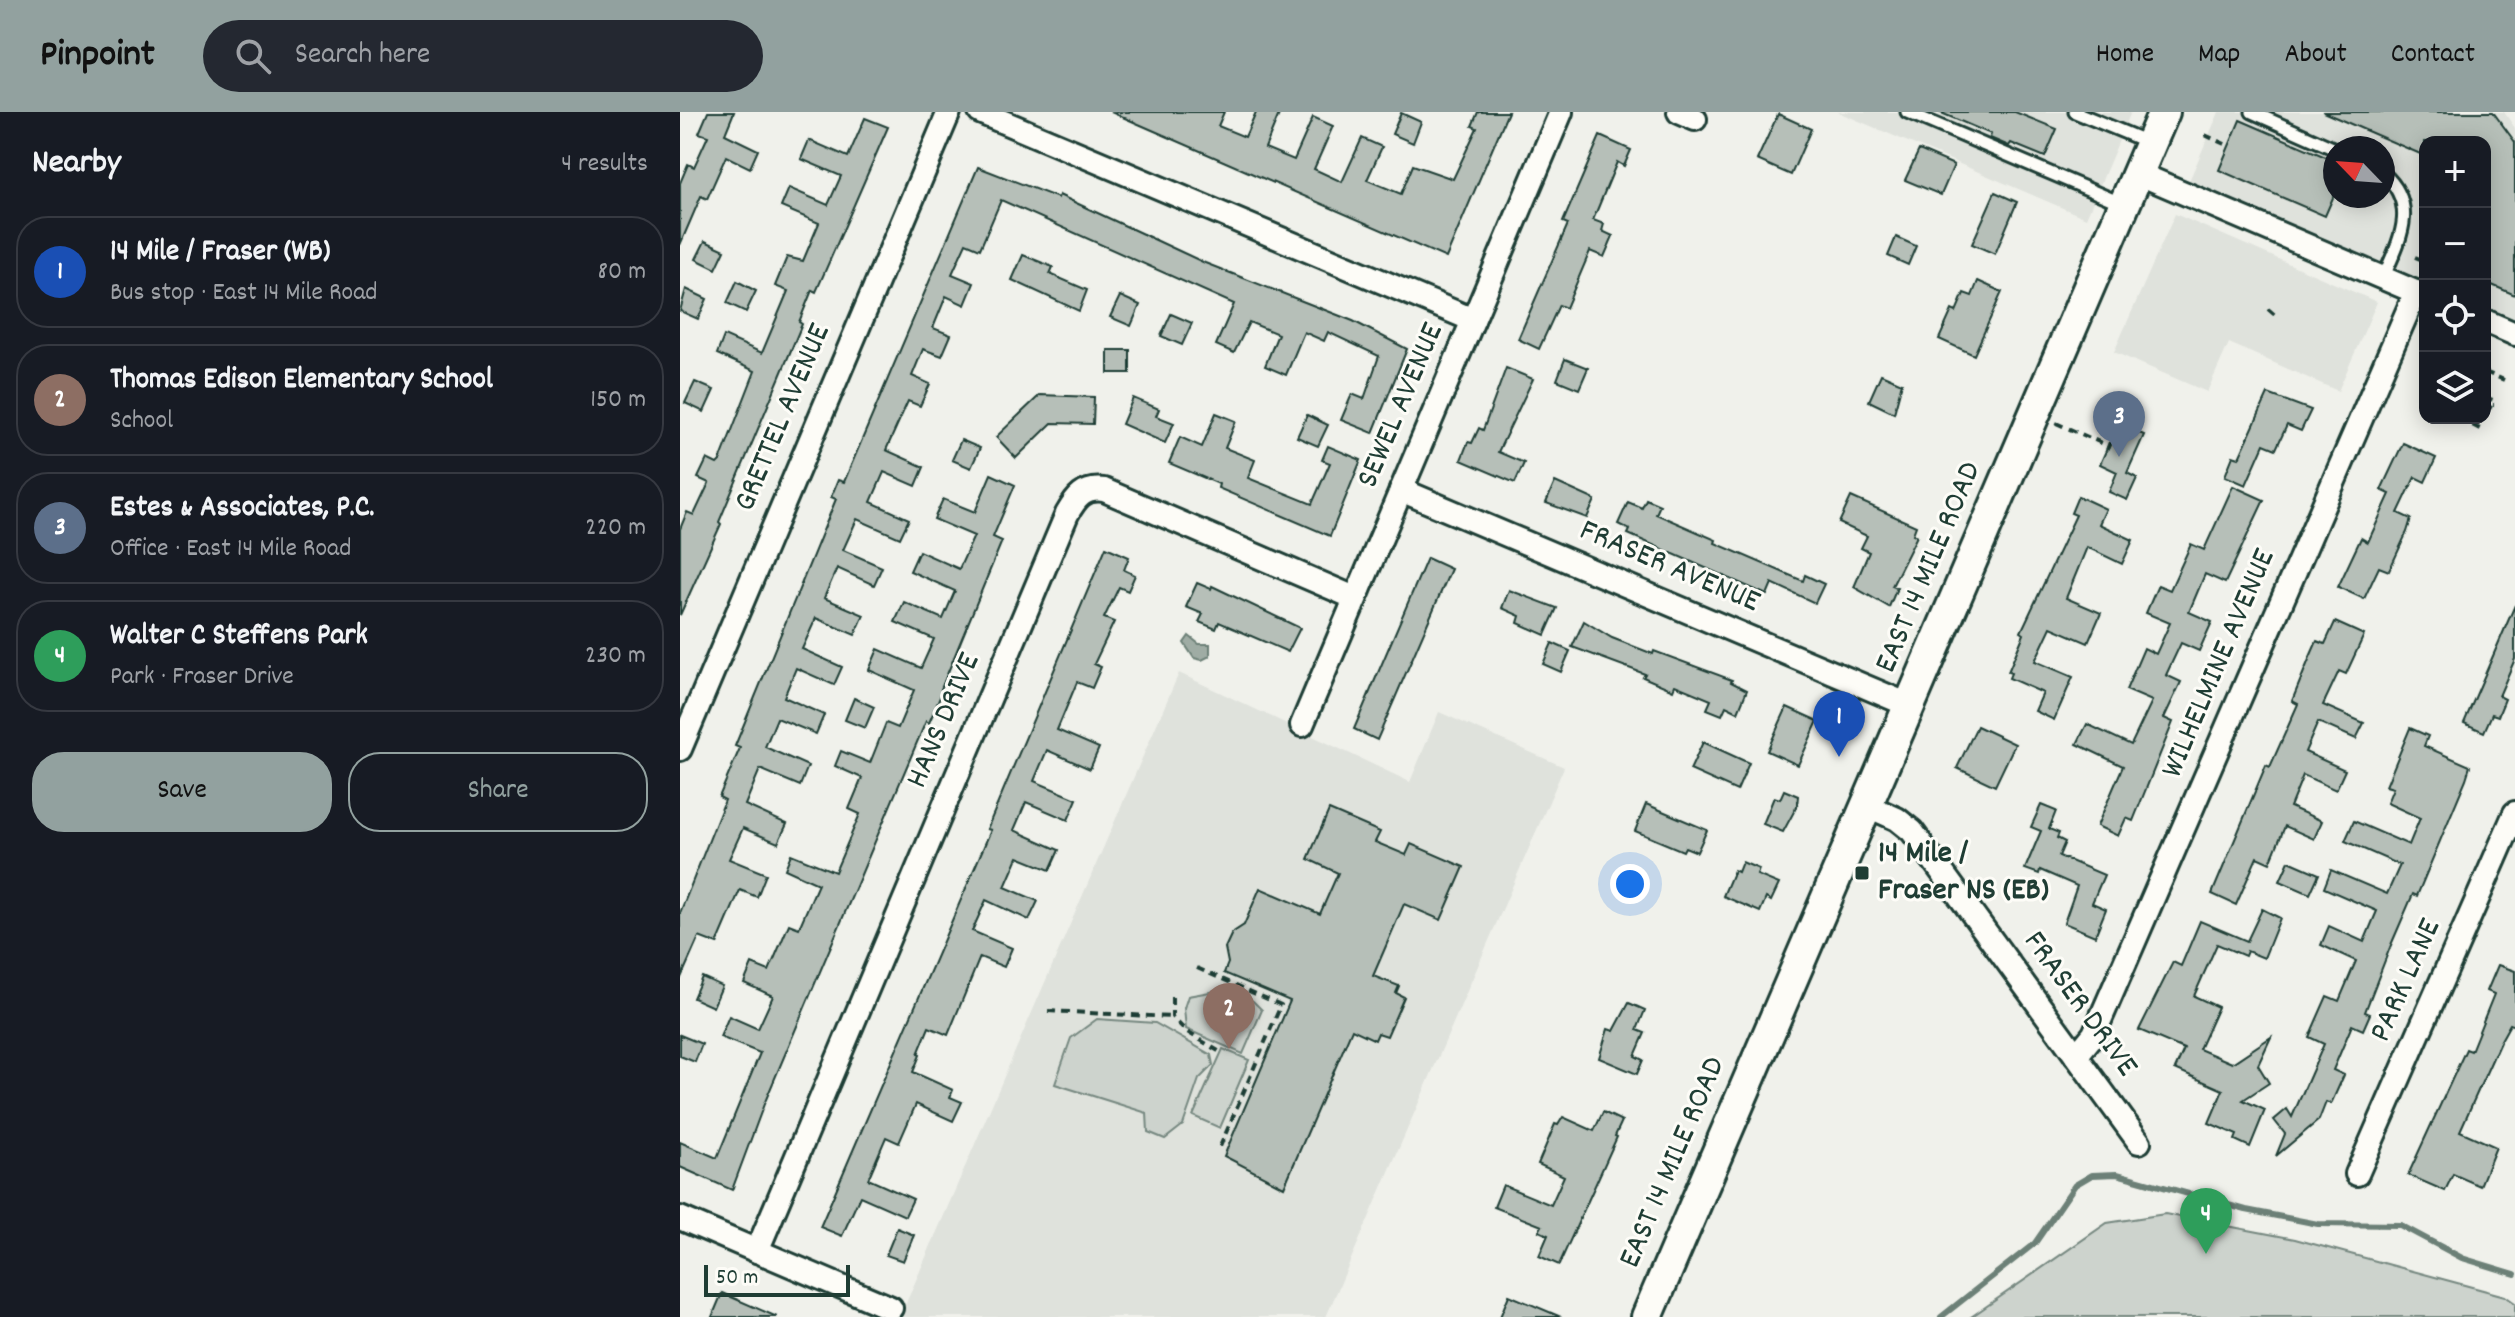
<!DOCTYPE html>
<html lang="en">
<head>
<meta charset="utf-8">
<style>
	body { margin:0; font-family:Dekko,sans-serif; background:#242831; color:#f1f3f6 }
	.controls { position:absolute; right:24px; top:24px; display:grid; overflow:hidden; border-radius:16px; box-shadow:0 4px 20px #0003 }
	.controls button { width:72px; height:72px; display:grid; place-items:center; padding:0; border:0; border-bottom:2px solid #363941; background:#171b24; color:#f1f3f6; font:40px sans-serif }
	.compass { position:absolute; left:1643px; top:24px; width:72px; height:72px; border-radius:50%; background:#171b24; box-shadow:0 4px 20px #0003; rotate:295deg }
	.scale { position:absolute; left:24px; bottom:20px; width:146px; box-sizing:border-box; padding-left:8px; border:4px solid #1f3d34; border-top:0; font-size:22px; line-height:28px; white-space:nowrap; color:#1f3d34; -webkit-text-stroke:6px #fdfcf7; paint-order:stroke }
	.you { position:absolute; left:950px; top:772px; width:28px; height:28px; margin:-20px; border:6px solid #fff; border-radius:50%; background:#1a73e8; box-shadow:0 0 0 12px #1a73e833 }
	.badge { display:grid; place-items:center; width:52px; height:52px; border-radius:50%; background:#92a19f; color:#fff; font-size:26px; font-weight:700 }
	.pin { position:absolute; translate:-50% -66px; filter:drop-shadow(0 2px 4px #0008) }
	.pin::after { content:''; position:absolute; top:42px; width:28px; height:24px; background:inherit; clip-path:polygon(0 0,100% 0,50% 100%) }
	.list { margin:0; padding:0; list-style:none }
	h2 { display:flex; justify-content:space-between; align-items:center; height:104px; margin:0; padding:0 32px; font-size:34px }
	h2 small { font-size:26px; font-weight:400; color:#9ea1a6 }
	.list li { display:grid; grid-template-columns:52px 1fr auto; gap:24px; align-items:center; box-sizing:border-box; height:112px; margin:0 16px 16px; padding:0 16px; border:2px solid #363941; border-radius:32px }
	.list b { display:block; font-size:30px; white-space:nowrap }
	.list p { margin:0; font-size:26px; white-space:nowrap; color:#9ea1a6 }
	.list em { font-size:26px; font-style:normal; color:#9ea1a6 }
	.actions { display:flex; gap:16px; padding:24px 32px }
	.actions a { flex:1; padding:18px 0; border:2px solid #92a19f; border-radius:32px; text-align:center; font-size:28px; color:#92a19f }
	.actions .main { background:#92a19f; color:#111 }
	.icon { flex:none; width:44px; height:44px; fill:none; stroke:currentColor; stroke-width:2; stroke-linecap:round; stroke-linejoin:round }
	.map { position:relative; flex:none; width:1835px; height:1205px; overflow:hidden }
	header { display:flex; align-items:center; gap:48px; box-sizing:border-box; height:112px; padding:0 40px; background:#92a19f; color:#111 }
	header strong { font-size:38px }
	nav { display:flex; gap:44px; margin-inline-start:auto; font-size:28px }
	.search { width:560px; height:72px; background:#242831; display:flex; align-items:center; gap:20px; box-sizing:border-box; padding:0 28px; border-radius:44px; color:#9ea1a6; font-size:30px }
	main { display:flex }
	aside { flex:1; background:#171b24 }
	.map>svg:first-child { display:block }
	.built { fill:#dfe2dc; fill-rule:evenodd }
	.green { fill:#cdd3cd; stroke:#768880; stroke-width:2 }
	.water { fill:#9faca4; stroke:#6c8077; stroke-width:2 }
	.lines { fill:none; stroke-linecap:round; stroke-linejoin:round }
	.stream { stroke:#6c8077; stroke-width:6 }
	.building { fill:#b6bfb8; stroke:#1f3d34; stroke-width:2 }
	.service-casing { stroke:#1f3d34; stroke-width:17 }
	.minor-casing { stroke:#1f3d34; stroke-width:28 }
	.secondary-casing { stroke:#1f3d34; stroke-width:36 }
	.path { stroke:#1f3d34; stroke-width:4; stroke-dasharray:8 6; stroke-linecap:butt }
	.service { stroke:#fdfcf7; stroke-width:11 }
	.minor { stroke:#fdfcf7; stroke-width:22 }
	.secondary { stroke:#fdfcf7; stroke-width:30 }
	.poi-dot { fill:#1f3d34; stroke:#fdfcf7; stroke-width:3 }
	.labels { text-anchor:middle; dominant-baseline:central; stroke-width:6; stroke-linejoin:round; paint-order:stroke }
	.street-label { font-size:32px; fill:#1f3d34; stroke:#fdfcf7 }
	.poi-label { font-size:32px; font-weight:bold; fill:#1f3d34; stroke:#fdfcf7; text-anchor:start }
</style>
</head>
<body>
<header>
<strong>Pinpoint</strong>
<div class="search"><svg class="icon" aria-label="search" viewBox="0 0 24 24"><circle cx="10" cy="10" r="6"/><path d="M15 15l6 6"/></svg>Search here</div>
<nav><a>Home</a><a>Map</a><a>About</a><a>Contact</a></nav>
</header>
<main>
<aside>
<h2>Nearby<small>4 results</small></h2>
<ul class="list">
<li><span class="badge" style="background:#1a4fb4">1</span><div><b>14 Mile / Fraser (WB)</b><p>Bus stop · East 14 Mile Road</p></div><em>80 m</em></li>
<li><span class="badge" style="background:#8d6e63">2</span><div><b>Thomas Edison Elementary School</b><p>School</p></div><em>150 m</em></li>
<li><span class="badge" style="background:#5c6f8a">3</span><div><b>Estes &amp; Associates, P.C.</b><p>Office · East 14 Mile Road</p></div><em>220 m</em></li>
<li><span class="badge" style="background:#2e9e5b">4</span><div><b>Walter C Steffens Park</b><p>Park · Fraser Drive</p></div><em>230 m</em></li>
</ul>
<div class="actions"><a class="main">Save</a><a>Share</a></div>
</aside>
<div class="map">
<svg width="1835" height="1205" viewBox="0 0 1835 1205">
	<rect width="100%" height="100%" fill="#f0f1eb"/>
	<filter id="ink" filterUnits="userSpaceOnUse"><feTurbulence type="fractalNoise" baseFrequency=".0125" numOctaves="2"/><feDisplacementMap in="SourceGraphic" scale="16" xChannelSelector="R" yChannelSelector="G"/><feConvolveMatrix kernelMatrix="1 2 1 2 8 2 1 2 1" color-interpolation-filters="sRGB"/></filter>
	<g filter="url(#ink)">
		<g class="built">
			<polygon points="1158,0 1451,0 1406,106"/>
			<path d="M1539,0h285l11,16v192l-30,-13v-165h-60v140l-236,-101zM1655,36h48v48h-48z"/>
			<polygon points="1495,102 1697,190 1658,279 1549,231 1527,280 1434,240"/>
			<polygon points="499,561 730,670 759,600 884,655 646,1205 220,1205"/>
		</g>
		<g class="green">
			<polygon points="541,878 573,889 582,898 563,942 506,917 504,896 508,884"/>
			<polygon points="417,907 475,911 531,943 533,953 519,967 503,1013 485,1027 468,1020 467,1001 375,972 391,926"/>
			<polygon points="543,937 569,948 540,1016 513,1004"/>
			<polygon points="1485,1102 1615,1127 1825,1184 1835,1191 1835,1205 1291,1205 1427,1111"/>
		</g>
		<polygon class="water" points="509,524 519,532 530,532 530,544 522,548 514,546 504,531"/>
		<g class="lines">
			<polyline class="stream" points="1261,1205 1355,1131 1395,1073 1412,1063 1437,1062 1566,1098 1638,1112 1720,1113 1782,1146 1835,1162"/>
		</g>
		<g class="building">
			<polygon points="28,0 54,0 45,22 78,38 70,56 46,44 27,87 21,84 0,133 0,71 8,52 14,55 28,24 19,21"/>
			<polygon points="431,0 544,0 538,14 565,25 576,0 600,0 585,36 614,48 633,5 653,14 634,57 662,70 682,26 702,35 687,68 721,82 733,53 773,67 797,16 792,14 798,0 828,0 766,146"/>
			<polygon points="1259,0 1335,0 1377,17 1365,45 1331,31 1329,34 1310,26 1311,22"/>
			<polygon points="1643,0 1813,0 1835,30 1835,183 1805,170 1805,30 1745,30 1745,44"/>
			<polygon points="721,1 741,10 733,31 712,22"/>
			<polygon points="1098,2 1131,17 1111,63 1077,48"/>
			<polygon points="185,6 208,15 136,180 132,178 119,210 122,212 39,410 41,412 0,503 0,417 7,400 14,403 29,371 18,366 27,347 37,352 40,349 75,259 37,242 44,224 82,241 108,179 95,174 107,145 123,149 139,111 101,95 109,76 148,93 161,64 121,47 129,28 168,45"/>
			<polygon points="1560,8 1655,49 1655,81 1645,104 1539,58"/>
			<polygon points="920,24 951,38 944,54 937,50 913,108 924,112 922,119 933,124 924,145 910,139 886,196 879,193 859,237 838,227 888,112 883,110"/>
			<polygon points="1239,38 1274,53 1261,83 1225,68"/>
			<polygon points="298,55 378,86 379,83 525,151 673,209 727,237 693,321 661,308 672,282 684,287 699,244 648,220 644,229 624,220 606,263 585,254 598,222 569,210 554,241 536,233 554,192 321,88 300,137 286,131 272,162 294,171 285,193 266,184 253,216 271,223 262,244 243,237 232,264 250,272 240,294 228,289 206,338 244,355 236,374 204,360 191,390 229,407 220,426 177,407 163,438 202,455 194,473 157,456 144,486 184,503 175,523 136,506 122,537 162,555 154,573 116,556 104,585 144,603 136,622 97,606 85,635 128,654 120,674 80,657 65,693 107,712 98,731 63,716 49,747 86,762 77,785 60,778 37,832 19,825 0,868 0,801 45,688 39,685 60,636 55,634 156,387 151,385 158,368 164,370"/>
			<polygon points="1315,80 1337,90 1315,142 1292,132"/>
			<polygon points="1216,125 1236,134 1228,153 1208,144"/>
			<polygon points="25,129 45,138 36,157 16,147"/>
			<polygon points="343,143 373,155 370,162 407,178 399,199 332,168"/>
			<polygon points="57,169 76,179 66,200 47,191"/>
			<polygon points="1298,169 1322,180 1294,243 1259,227 1272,198 1276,200 1284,181 1292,184"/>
			<polygon points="6,177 27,187 18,207 0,199"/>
			<polygon points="440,184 460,193 451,214 430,205"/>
			<polygon points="491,202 512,211 502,233 481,224"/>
			<rect x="428" y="238" width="22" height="23"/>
			<polygon points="885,247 908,256 899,277 877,268"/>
			<polygon points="826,256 853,267 818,340 844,351 835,371 781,348 788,330 792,331 799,316 803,318"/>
			<polygon points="1201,262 1222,271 1214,301 1189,289"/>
			<polygon points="15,270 34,278 24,300 5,291"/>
			<polygon points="1588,282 1631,298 1621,319 1607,313 1596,337 1584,332 1566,373 1545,364 1553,344 1559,346"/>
			<polygon points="360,283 414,285 413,312 372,311 336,346 316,325"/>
			<polygon points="453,286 479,297 476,304 494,311 485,331 442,312"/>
			<polygon points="536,301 556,309 545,336 575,348 568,366 632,392 650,351 642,348 648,334 681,348 650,424 538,376 539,372 489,351 500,325 522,335"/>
			<polygon points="627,303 648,313 638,334 617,325"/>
			<polygon points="1438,312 1464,323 1447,361 1457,366 1447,388 1429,380 1437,360 1420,352"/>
			<polygon points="281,328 300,336 291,356 272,348"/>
			<polygon points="1723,331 1756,346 1745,370 1735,365 1718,401 1731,407 1727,420 1709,459 1699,455 1684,487 1658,475 1681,426 1688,430 1710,382 1701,378"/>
			<polygon points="311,362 335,373 313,425 322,429 261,577 263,578 249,611 246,609 84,992 52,1078 0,1055 0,1030 37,1046 80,941 40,925 49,904 78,917 93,884 64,871 72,852 89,859 109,812 119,816 138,772 105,757 111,742 155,760 180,702 169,697 182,666 155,654 161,639 190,651 206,611 218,616 234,578 189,558 198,537 241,556 254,527 215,510 224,490 263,507 275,479 230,459 239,439 279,457 294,424 254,407 263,387 295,400"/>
			<polygon points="875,370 915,388 907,406 866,391"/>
			<polygon points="1553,374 1584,388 1545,471 1525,462 1509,500 1532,510 1519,539 1501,531 1486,563 1501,570 1484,606 1493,610 1453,709 1446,706 1438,724 1417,714 1443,654 1397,632 1407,612 1451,633 1472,589 1446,578 1464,536 1476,542 1490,511 1466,501 1478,473 1490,478 1511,432 1524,438"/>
			<polygon points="1398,384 1426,397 1419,412 1453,428 1442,452 1407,435 1386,486 1421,501 1408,531 1371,515 1355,549 1393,565 1374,608 1355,599 1363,581 1329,566 1331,561 1328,560 1344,522 1341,520 1396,403 1391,401"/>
			<polygon points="1171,385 1236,414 1233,422 1237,424 1212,474 1217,476 1209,495 1174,475 1189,440 1181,436 1187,424 1159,411"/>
			<polygon points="966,387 980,393 976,402 1036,428 1035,431 1123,469 1125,463 1144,472 1135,491 1092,471 1087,483 948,422 950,418 938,412 948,390 962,396"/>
			<polygon points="426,435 449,445 444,458 455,463 448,479 439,475 424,506 434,510 414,552 421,555 412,576 397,570 377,618 419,636 410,657 367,638 354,669 397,687 388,708 346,690 334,718 379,738 370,758 338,745 325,775 358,789 349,808 306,788 292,819 332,836 324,855 300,845 268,923 249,915 238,942 240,943 233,960 273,978 270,985 282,990 273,1009 236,992 219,1031 206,1025 188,1067 233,1087 225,1104 180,1084 162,1124 140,1115 311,718 307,717"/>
			<polygon points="747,446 771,457 697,628 674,617"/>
			<polygon points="517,471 531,477 532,474 620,516 608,540 539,510 536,517 519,510 523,502 506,495"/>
			<polygon points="829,478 877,496 865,523 838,511 840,504 822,496"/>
			<polygon points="1835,493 1835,547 1819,584 1825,587 1818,604 1812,602 1804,620 1784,611"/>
			<polygon points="904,509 932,526 973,542 974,539 1052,568 1051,570 1067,578 1058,600 1046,594 1042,603 1027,597 1031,588 995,573 993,578 963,565 965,562 892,535"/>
			<polygon points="1655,510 1684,523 1666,562 1659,559 1643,593 1684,611 1676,627 1638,610 1625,640 1665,658 1656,678 1623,663 1610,695 1642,709 1634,727 1605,714 1590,751 1577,745 1556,793 1532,782 1586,653 1590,655 1618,592 1612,589 1630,545 1637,529 1645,532"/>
			<polygon points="872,531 890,539 881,560 863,552"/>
			<polygon points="174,586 194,595 185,616 165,608"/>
			<polygon points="1107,595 1138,609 1118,653 1087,639"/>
			<polygon points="1297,614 1335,632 1315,674 1277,656"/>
			<polygon points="1730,616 1748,624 1744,634 1790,654 1786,667 1737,784 1733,782 1711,833 1685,900 1690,902 1683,918 1672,913 1653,958 1664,963 1651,992 1646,990 1639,1008 1596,1044 1605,1022 1594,1008 1607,997 1612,1005 1644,932 1629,925 1647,884 1659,889 1676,849 1641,833 1649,814 1684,830 1697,799 1644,776 1651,758 1707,782 1720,753 1665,729 1674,709 1729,733 1740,706 1707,691 1713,676 1706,674"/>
			<polygon points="1023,630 1069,651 1057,679 1010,658"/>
			<polygon points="1104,678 1118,684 1117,694 1103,720 1083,712 1094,685 1100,687"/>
			<polygon points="966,692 1027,718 1017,740 1005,735 1003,739 955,719"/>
			<polygon points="1361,693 1376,699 1369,717 1379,721 1377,726 1385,730 1379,744 1424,763 1412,791 1426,797 1415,824 1384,811 1397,774 1360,758 1359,762 1345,757 1361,719 1351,715"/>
			<polygon points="649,698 700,720 695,730 726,743 731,732 784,755 761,808 724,792 693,864 719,874 716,881 724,885 707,924 698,921 695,928 672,917 604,1075 544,1044 610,889 544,861 548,851 545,836 552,821 564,813 580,776 640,802 658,761 628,747"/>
			<polygon points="1609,749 1639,762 1630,782 1600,769"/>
			<polygon points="1062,750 1079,757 1077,763 1099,772 1091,789 1086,786 1080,800 1043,784 1054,758 1058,760"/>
			<polygon points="1582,797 1600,806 1584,846 1567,839 1565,844 1537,832 1514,884 1538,895 1519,937 1552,951 1591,925 1578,953 1589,971 1563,988 1585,998 1570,1035 1555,1028 1557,1023 1529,1011 1543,978 1495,957 1504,937 1459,918 1493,850 1501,854 1520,809 1567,829"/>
			<polygon points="1818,853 1835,859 1835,914 1830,912 1820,930 1780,1019 1816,1035 1800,1074 1773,1062 1765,1079 1728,1063 1786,937 1791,939 1814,882 1807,879"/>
			<polygon points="22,865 42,874 33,895 13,886"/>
			<polygon points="949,891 965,898 957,918 965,921 955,944 963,948 957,962 919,946 928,917 934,919"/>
			<polygon points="0,923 22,932 15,950 0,944"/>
			<polygon points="923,1000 942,1009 935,1024 937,1025 879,1153 859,1144 868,1123 859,1119 862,1114 814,1095 823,1073 871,1093 884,1064 858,1052 875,1012 878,1013 883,1005 914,1019"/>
			<polygon points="217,1116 234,1123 223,1149 206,1143"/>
			<polygon points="42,1181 97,1205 32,1205"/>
			<polygon points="829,1183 881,1205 820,1205"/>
		</g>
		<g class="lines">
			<defs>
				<g id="service">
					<polyline points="1227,0 1443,92"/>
					<polyline points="1395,0 1470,31"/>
					<polyline points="1572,0 1655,37"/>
					<path d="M1703,61c37,33 16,68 0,105"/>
				</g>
				<g id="minor">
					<polyline points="300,0 793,208"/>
					<polyline points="999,0 1015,7"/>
					<polyline points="1457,61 1745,184"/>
					<polyline points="1805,209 1835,222"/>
					<polyline points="721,378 1231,594"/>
					<polyline points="622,613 881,0"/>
					<polyline points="0,637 269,0"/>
					<polyline points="1188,694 1217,707 1232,719 1459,1030"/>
					<polyline points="1396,944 1414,922 1736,180"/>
					<polyline points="1677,1062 1835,701"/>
					<polyline points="0,1106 211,1196"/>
					<path d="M77,1139l310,-737c9,-16 17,-27 37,-24l251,108"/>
				</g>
				<polyline id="secondary" points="967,1205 1484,0"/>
			</defs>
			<use href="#service" class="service-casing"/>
			<use href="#minor" class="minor-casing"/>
			<use href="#secondary" class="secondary-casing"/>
			<g class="path">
				<polyline points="1525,23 1549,34"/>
				<polyline points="1735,145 1745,149"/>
				<polyline points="1588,197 1595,203"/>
				<polyline points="1805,260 1824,268"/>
				<polyline points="1805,285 1815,289"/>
				<polyline points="1805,293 1812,296"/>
				<polyline points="1813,293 1814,293"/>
				<polyline points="1780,307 1802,318"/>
				<polyline points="1376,311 1426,333"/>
				<polyline points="1427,338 1445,291"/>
				<polyline points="517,856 601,893 539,1037"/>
				<polyline points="492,885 492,905 507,920 540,940"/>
				<polyline points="368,899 492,905"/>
			</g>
			<use href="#service" class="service"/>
			<use href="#minor" class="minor"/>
			<use href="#secondary" class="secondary"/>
		</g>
	</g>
	<rect class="poi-dot" x="1174" y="753" width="16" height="16" rx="4"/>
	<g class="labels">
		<g class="street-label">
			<text transform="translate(722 294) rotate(-67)">SEWEL AVENUE</text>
			<text transform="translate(104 306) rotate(-67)">GRETTEL AVENUE</text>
			<text transform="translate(989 456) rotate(23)">FRASER AVENUE</text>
			<text transform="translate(1250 456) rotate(-67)">EAST 14 MILE ROAD</text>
			<text transform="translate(1540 552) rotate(-67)">WILHELMINE AVENUE</text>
			<text transform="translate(265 609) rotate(-67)">HANS DRIVE</text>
			<text transform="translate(1727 869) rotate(-66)">PARK LANE</text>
			<text transform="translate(1399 893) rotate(54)">FRASER DRIVE</text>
			<text transform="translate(994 1051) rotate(-67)">EAST 14 MILE ROAD</text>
		</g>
		<g class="poi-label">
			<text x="1198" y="743">14 Mile /<tspan x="1198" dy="37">Fraser NS (EB)</tspan></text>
		</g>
	</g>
</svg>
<div class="controls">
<button>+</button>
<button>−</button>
<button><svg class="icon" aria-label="locate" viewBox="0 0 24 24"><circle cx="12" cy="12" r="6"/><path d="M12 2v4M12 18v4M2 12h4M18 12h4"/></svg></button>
<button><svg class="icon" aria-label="layers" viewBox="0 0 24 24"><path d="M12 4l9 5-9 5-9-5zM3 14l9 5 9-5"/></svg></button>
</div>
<svg class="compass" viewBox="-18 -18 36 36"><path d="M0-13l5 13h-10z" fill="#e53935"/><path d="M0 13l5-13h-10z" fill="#9ea1a6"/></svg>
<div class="scale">50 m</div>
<div class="you"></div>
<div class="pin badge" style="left:1159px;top:645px;background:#1a4fb4">1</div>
<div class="pin badge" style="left:549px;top:937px;background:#8d6e63">2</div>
<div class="pin badge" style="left:1439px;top:345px;background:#5c6f8a">3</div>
<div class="pin badge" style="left:1526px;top:1142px;background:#2e9e5b">4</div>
</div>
</main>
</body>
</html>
